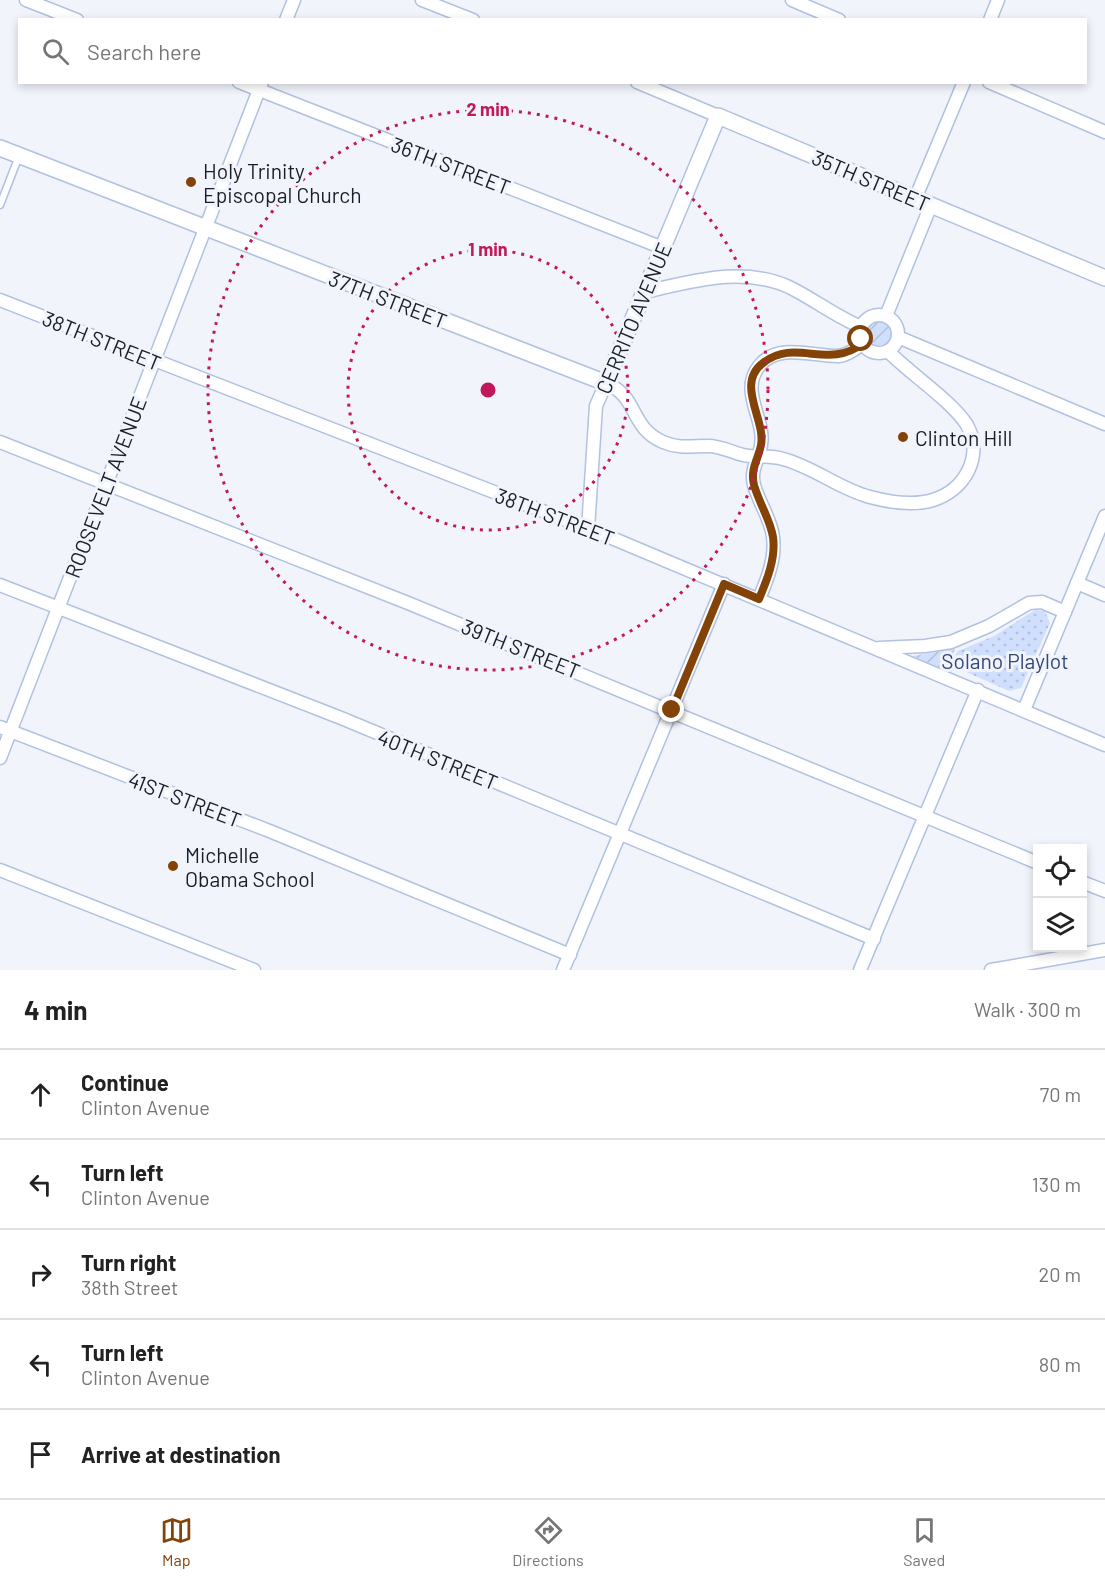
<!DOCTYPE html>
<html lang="en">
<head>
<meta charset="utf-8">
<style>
	body { margin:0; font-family:Barlow,sans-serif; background:#f6f6f6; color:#222 }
	.controls { position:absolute; right:18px; bottom:18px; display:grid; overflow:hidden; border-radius:0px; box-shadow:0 3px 9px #0003 }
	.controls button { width:54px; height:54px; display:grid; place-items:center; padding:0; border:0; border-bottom:2px solid #e0e0e0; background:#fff; color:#222; font:30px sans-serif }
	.stop { position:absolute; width:18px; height:18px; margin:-14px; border:4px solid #824208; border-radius:50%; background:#fff }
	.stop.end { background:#824208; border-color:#fff; box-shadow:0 2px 6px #0008 }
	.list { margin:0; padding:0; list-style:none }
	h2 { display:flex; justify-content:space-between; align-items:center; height:78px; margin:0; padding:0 24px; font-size:26px }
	h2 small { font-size:20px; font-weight:400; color:#767676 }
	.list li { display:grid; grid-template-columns:39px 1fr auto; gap:18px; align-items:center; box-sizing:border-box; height:90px; padding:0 24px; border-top:2px solid #e0e0e0 }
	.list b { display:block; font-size:22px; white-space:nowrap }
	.list p { margin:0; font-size:20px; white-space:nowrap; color:#767676 }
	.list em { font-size:20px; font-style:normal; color:#767676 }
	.icon { flex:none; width:33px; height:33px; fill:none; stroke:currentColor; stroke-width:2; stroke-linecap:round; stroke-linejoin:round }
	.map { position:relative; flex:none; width:1105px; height:970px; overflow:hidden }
	.search { position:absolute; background:#fff; box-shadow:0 3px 9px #0003; left:18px; right:18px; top:18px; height:66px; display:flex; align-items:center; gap:15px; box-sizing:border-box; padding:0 21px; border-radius:0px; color:#767676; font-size:22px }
	.sheet { height:528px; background:#fff }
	nav { display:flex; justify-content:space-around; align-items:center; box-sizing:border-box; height:84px; border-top:2px solid #e0e0e0; background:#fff; font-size:16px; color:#767676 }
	nav a { display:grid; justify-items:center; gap:3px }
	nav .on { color:#824208 }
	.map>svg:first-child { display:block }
	.grass { fill:url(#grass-dots) }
	.garden { fill:url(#garden-furrows) }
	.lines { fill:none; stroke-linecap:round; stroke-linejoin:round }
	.service-casing { stroke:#b1c1e1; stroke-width:9 }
	.minor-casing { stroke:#b1c1e1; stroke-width:15 }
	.tertiary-casing { stroke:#b1c1e1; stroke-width:18 }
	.service { stroke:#fff; stroke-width:6 }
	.minor { stroke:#fff; stroke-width:12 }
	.tertiary { stroke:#fff; stroke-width:15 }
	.route { stroke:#824208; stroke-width:8 }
	.ring { fill:none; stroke:#c2185b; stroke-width:3; stroke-dasharray:3 6 }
	.poi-dot { fill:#824208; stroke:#f1f4fb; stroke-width:2 }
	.labels { text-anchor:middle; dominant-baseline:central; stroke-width:6; stroke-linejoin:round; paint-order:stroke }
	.street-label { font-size:21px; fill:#181d29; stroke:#f1f4fb }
	.poi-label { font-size:21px; fill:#181d29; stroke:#f1f4fb; text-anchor:start }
	.park-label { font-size:21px; fill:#31487b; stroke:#f1f4fb }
	.centre { fill:#c2185b; stroke:#f1f4fb; stroke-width:3 }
	.ring-label { font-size:18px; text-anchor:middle; font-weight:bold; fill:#c2185b; stroke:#f1f4fb; stroke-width:6; stroke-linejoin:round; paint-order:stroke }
</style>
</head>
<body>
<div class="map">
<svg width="1105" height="970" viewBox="0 0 1105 970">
	<defs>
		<pattern id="grass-dots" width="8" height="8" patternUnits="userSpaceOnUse" patternTransform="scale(1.5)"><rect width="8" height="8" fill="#d0dffd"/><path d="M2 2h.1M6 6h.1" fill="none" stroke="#b2bfd9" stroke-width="1.8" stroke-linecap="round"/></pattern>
		<pattern id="garden-furrows" width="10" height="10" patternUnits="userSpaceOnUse" patternTransform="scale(1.5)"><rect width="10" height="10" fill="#d0dffd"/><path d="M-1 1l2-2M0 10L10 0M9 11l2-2" fill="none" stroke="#b2bfd9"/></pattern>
	</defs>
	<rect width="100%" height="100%" fill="#f1f4fb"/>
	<polygon class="grass" points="1035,610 1045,611 1050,623 1021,688 1009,691 955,667 953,659 958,651 994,636"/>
	<g class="garden">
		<circle cx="879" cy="334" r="12"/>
		<polygon points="955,649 951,659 954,669 951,672 912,656"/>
	</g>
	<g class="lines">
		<defs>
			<polyline id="service" points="0,205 19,156"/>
			<g id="minor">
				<polyline points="26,0 77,20"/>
				<polyline points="422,0 473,20"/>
				<polyline points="792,0 839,20"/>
				<polyline points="286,20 294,0"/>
				<polyline points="990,20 998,0"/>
				<polyline points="239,82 663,248"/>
				<polyline points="637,82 718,116"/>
				<polyline points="989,82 1105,132"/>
				<polyline points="915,199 964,82"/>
				<path d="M645,292c48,-11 101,-27 148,-3 23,12 44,28 68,38"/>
				<polyline points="0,300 607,536 1105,745"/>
				<circle cx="879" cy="334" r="19"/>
				<polyline points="886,316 931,205"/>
				<polyline points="898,337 1105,424"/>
				<polyline points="0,442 408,603 1038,863"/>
				<path d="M588,529l8,-123 10,-23c33,14 23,44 57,59 16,7 29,4 45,4 13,0 23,6 35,9 13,3 28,0 40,4 31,8 56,30 87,38 19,5 44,9 63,3 32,-10 51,-44 34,-75 -15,-24 -58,-52 -79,-74"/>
				<polyline points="1077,583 1105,595"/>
				<polyline points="0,585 341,718 874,939"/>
				<path d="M759,599c8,-19 17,-41 14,-62 -2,-18 -14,-34 -19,-52 -4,-16 5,-25 7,-40 5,-26 -23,-54 -1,-80 19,-23 54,-8 79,-9 9,-1 17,-7 24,-13"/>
				<polyline points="879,648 925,646 951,642 989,626 1029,603 1042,602 1065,612"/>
				<polyline points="1024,710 1105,516"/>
				<polyline points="0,727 272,832 570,955"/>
				<polyline points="0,758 262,82"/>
				<polyline points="0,870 254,970"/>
				<polyline points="1082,882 1105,891"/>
				<polyline points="563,970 724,584"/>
				<polyline points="860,970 978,690"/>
				<polyline points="991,970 1105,950"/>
			</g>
			<polyline id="tertiary" points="0,148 606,383 718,116 1105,278"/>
		</defs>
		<use href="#service" class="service-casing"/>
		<use href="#minor" class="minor-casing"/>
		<use href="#tertiary" class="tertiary-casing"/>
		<use href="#service" class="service"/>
		<use href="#minor" class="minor"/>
		<use href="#tertiary" class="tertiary"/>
	</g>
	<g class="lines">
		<path class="route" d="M672,710l52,-126 35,15c8,-19 17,-41 14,-62 -3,-18 -14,-34 -19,-52 -4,-16 4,-25 7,-40 5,-25 -26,-61 2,-82 33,-26 65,8 100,-20l-2,-4"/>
	</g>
	<g class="ring">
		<circle cx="488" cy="390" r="140"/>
		<circle cx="488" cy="390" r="280"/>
	</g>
	<g class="poi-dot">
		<circle cx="191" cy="182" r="6"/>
		<circle cx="903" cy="437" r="6"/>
		<circle cx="173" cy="866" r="6"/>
	</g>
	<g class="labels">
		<g class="street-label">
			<text transform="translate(451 165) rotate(21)">36TH STREET</text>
			<text transform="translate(871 180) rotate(23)">35TH STREET</text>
			<text transform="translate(388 299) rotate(21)">37TH STREET</text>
			<text transform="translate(633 318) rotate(-67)">CERRITO AVENUE</text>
			<text transform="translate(102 340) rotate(22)">38TH STREET</text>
			<text transform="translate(105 487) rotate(-69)">ROOSEVELT AVENUE</text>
			<text transform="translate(555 516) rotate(21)">38TH STREET</text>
			<text transform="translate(521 648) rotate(22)">39TH STREET</text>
			<text transform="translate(438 759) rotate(22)">40TH STREET</text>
			<text transform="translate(185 799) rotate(21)">41ST STREET</text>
		</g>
		<g class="poi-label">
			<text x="203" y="170">Holy Trinity<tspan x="203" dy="24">Episcopal Church</tspan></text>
			<text x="915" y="437">Clinton Hill</text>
			<text x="185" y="854">Michelle<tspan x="185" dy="24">Obama School</tspan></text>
		</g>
		<g class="park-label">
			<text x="1005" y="660">Solano Playlot</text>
		</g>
	</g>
	<circle cx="488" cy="390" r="9" class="centre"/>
	<g class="ring-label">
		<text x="488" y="116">2 min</text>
		<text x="488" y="256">1 min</text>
	</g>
</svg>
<div class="controls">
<button><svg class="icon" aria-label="locate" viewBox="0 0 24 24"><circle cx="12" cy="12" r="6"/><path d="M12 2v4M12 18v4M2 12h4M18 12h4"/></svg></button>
<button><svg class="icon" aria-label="layers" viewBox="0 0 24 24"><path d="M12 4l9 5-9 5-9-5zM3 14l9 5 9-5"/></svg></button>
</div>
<div class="stop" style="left:861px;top:339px"></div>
<div class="stop end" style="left:672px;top:710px"></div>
<div class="search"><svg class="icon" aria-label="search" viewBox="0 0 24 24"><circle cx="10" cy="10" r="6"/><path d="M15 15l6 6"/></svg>Search here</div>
</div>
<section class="sheet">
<h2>4 min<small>Walk · 300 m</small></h2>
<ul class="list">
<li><svg class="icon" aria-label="ahead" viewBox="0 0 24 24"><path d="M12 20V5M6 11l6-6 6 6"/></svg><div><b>Continue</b><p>Clinton Avenue</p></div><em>70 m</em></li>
<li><svg class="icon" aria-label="left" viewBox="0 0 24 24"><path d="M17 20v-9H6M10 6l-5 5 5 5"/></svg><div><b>Turn left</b><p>Clinton Avenue</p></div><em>130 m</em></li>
<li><svg class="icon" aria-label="right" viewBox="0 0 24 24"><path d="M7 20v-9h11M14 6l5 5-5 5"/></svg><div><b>Turn right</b><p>38th Street</p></div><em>20 m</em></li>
<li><svg class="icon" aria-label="left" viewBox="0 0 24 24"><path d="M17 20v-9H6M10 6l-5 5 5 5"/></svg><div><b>Turn left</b><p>Clinton Avenue</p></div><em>80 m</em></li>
<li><svg class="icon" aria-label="arrive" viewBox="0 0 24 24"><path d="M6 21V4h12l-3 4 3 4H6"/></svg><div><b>Arrive at destination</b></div></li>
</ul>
</section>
<nav>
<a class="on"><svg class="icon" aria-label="map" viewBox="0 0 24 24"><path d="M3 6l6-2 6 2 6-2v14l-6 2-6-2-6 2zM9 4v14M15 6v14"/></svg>Map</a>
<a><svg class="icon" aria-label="directions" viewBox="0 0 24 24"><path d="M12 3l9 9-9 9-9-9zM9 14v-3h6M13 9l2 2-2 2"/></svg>Directions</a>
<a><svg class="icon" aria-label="saved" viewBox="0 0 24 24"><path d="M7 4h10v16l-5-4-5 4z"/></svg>Saved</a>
</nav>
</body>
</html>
